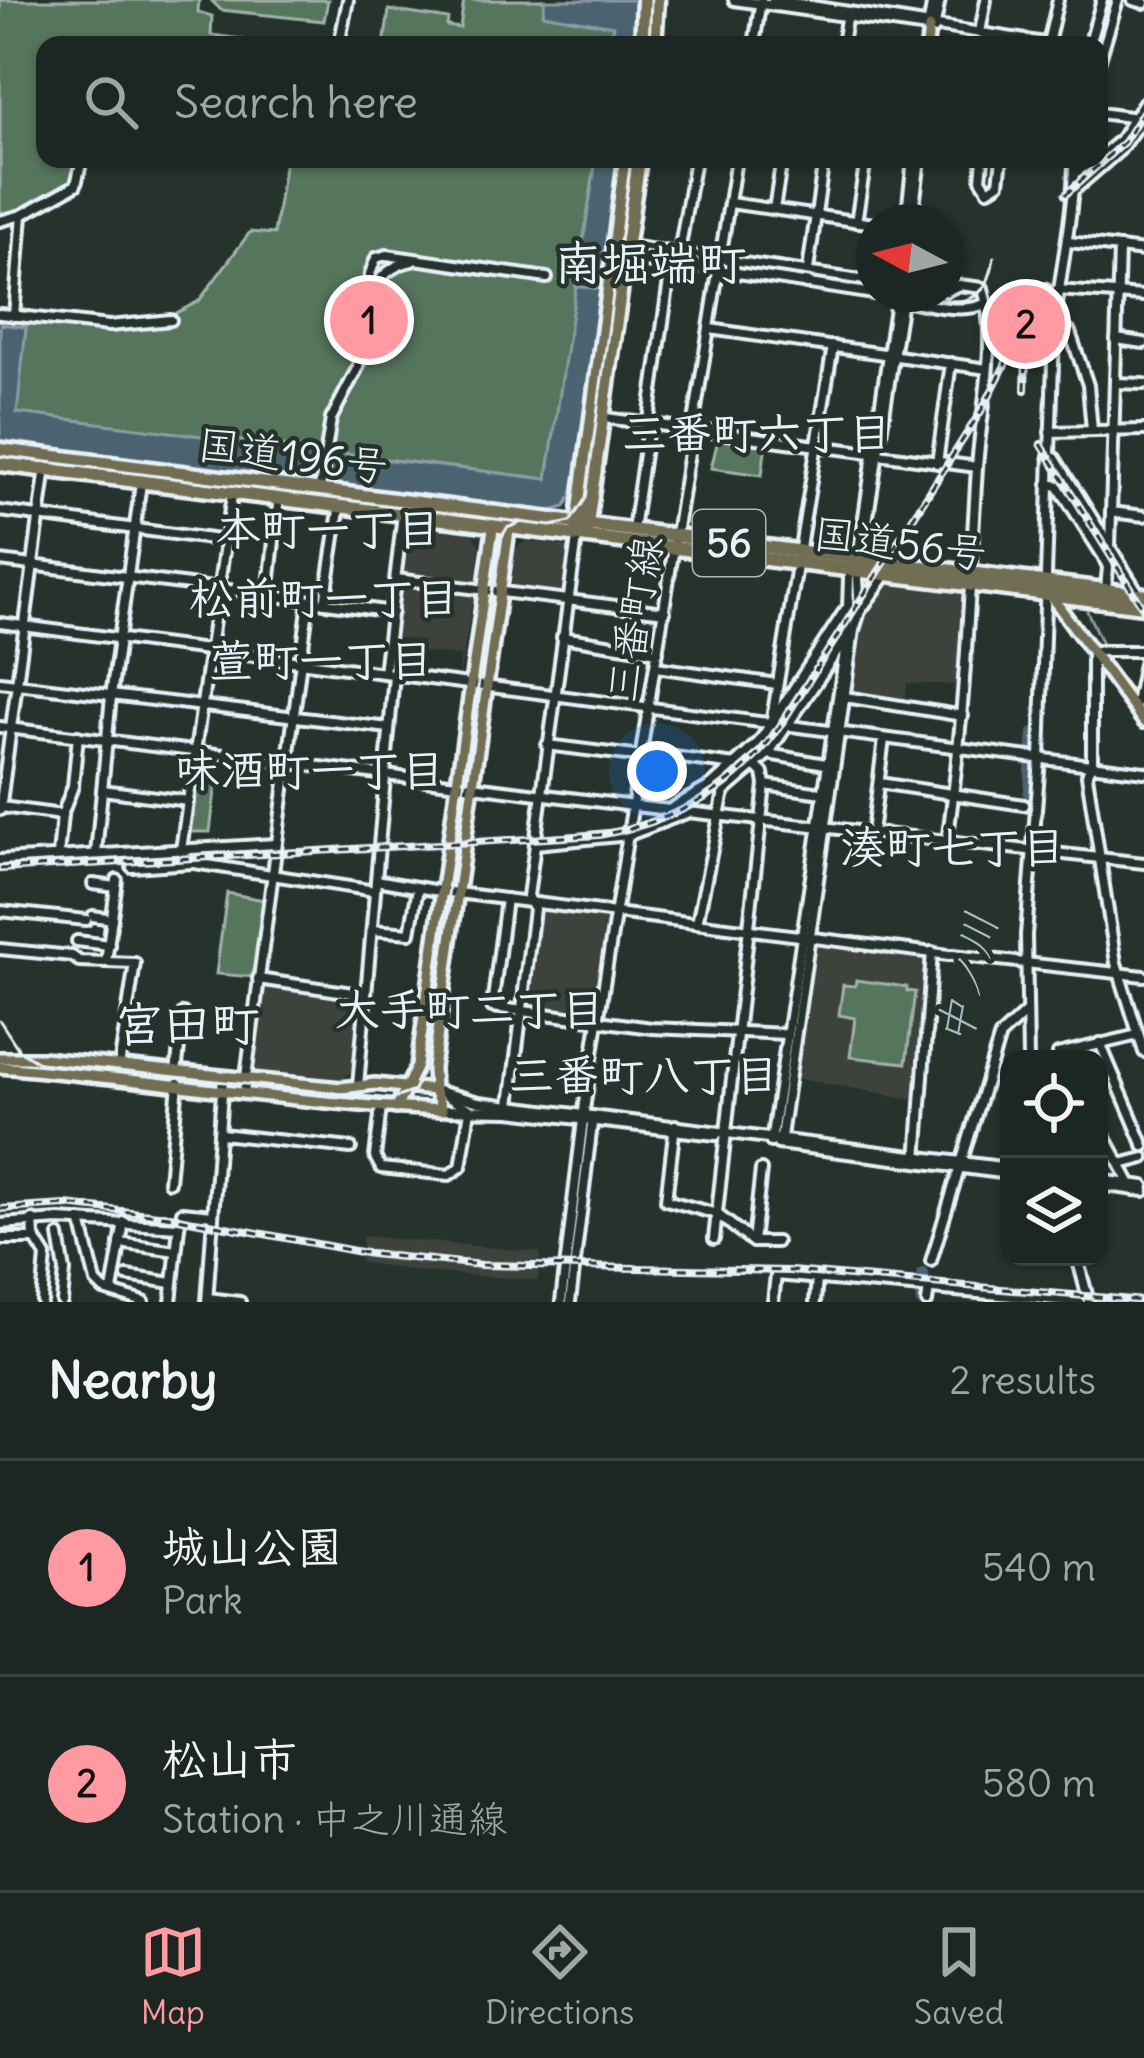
<!DOCTYPE html>
<html lang="en">
<head>
<meta charset="utf-8">
<style>
	body { margin:0; font-family:Delius,"Klee One",sans-serif; background:#29322f; color:#f1f3f6 }
	.controls { position:absolute; right:36px; bottom:36px; display:grid; overflow:hidden; border-radius:24px; box-shadow:0 3px 9px #0004 }
	.controls button { width:108px; height:108px; display:grid; place-items:center; padding:0; border:0; border-bottom:3px solid #3a4340; background:#1c2622; color:#f1f3f6; font:60px sans-serif }
	.compass { position:absolute; left:856px; top:204px; width:108px; height:108px; border-radius:50%; background:#1c2622; box-shadow:0 3px 9px #0004; rotate:277deg }
	.you { position:absolute; left:657px; top:771px; width:42px; height:42px; margin:-30px; border:9px solid #fff; border-radius:50%; background:#1a73e8; box-shadow:0 0 0 18px #1a73e833 }
	.badge { display:grid; place-items:center; width:78px; height:78px; border-radius:50%; background:#ff9aa2; color:#111; font-size:39px; font-weight:700 }
	.pin { position:absolute; translate:-50% -50%; border:6px solid #fff; box-shadow:0 3px 12px #0006 }
	.list { margin:0; padding:0; list-style:none }
	h2 { display:flex; justify-content:space-between; align-items:center; height:156px; margin:0; padding:0 48px; font-size:51px }
	h2 small { font-size:39px; font-weight:400; color:#a0a5a5 }
	.list li { display:grid; grid-template-columns:78px 1fr auto; gap:36px; align-items:center; box-sizing:border-box; height:216px; padding:0 48px; border-top:3px solid #3a4340 }
	.list b { display:block; font-size:45px; white-space:nowrap }
	.list p { margin:0; font-size:39px; white-space:nowrap; color:#a0a5a5 }
	.list em { font-size:39px; font-style:normal; color:#a0a5a5 }
	.icon { flex:none; width:66px; height:66px; fill:none; stroke:currentColor; stroke-width:2; stroke-linecap:round; stroke-linejoin:round }
	.map { position:relative; flex:none; width:1144px; height:1302px; overflow:hidden }
	.search { position:absolute; background:#1c2622; box-shadow:0 3px 9px #0004; left:36px; right:36px; top:36px; height:132px; display:flex; align-items:center; gap:30px; box-sizing:border-box; padding:0 42px; border-radius:24px; color:#a0a5a5; font-size:45px }
	.sheet { height:588px; background:#1c2622 }
	nav { display:flex; justify-content:space-around; align-items:center; box-sizing:border-box; height:168px; border-top:3px solid #3a4340; background:#1c2622; font-size:33px; color:#a0a5a5 }
	nav a { display:grid; justify-items:center; gap:6px }
	nav .on { color:#ff9aa2 }
	.map>svg:first-child { display:block }
	.built { fill:#3c423c }
	.green { fill:#56755d; stroke:#9fb3aa; stroke-width:3 }
	.water { fill:#4b6470; stroke:#8a9ca6; stroke-width:3 }
	.lines { fill:none; stroke-linecap:round; stroke-linejoin:round }
	.stream { stroke:#8a9ca6; stroke-width:3 }
	.river { stroke:#4b6470; stroke-width:12 }
	.minor-casing { stroke:#e8f1f8; stroke-width:16 }
	.major-casing { stroke:#e8f1f8; stroke-width:18 }
	.highway-casing { stroke:#e8f1f8; stroke-width:21 }
	.minor { stroke:#26332d; stroke-width:8 }
	.major { stroke:#726e52; stroke-width:9 }
	.highway { stroke:#726e52; stroke-width:12 }
	.tram { stroke:#e8f1f8; stroke-width:3 }
	.rail-casing { stroke:#e8f1f8; stroke-width:8 }
	.rail { stroke:#26332d; stroke-width:3; stroke-dasharray:9; stroke-linecap:butt }
	.labels { text-anchor:middle; dominant-baseline:central; stroke-width:9; stroke-linejoin:round; paint-order:stroke }
	.shield { fill:#26332d; stroke:#aeb8bb; stroke-width:3 }
	.shield-label { font-size:39px; font-weight:bold; fill:#e8f1f8 }
	.street-label { font-size:42px; fill:#e8f1f8; stroke:#26332d }
	.neighbourhood-label { font-size:45px; font-weight:bold; fill:#e8f1f8; stroke:#26332d }
	.water-label { font-size:45px; font-style:italic; fill:#a9b9c2; stroke:#26332d }
	.quarter-label { font-size:48px; font-weight:bold; fill:#e8f1f8; stroke:#26332d }
</style>
</head>
<body>
<div class="map">
<svg width="1144" height="1302" viewBox="0 0 1144 1302">
	<rect width="100%" height="100%" fill="#26332d"/>
	<filter id="ink" filterUnits="userSpaceOnUse"><feTurbulence type="fractalNoise" baseFrequency=".00833" numOctaves="2"/><feDisplacementMap in="SourceGraphic" scale="24" xChannelSelector="R" yChannelSelector="G"/><feConvolveMatrix kernelMatrix="1 2 1 2 8 2 1 2 1" color-interpolation-filters="sRGB"/></filter>
	<g filter="url(#ink)">
		<g class="built">
			<polygon points="408,526 472,534 480,545 475,584 402,575"/>
			<polygon points="526,541 570,547 566,594 511,589 515,549"/>
			<polygon points="401,582 474,594 459,678 460,656 422,652 422,641 392,637"/>
			<polygon points="887,585 965,594 959,685 907,683 904,704 853,694 864,622"/>
			<polygon points="539,906 609,917 591,1017 524,1008"/>
			<polygon points="820,941 929,955 918,1100 795,1078 815,944"/>
			<polygon points="261,983 361,997 356,1068 340,1081 248,1071"/>
			<polygon points="363,1236 540,1252 538,1280 422,1272 360,1262"/>
		</g>
		<g class="green">
			<polygon points="0,0 199,0 198,12 212,16 211,35 242,39 241,45 45,45 45,159 77,159 71,182 26,208 5,215 0,210"/>
			<polygon points="211,0 328,0 324,21 221,10"/>
			<polygon points="464,0 545,0 544,14 614,26 612,45 384,45 389,10 448,19 447,26 460,28"/>
			<polygon points="285,159 596,159 547,479 16,413 26,327 23,322 109,331 166,325 167,318 199,301 250,232 274,234"/>
			<polygon points="719,436 766,443 762,475 711,468"/>
			<polygon points="202,757 219,759 210,832 188,832 198,760"/>
			<polygon points="227,893 264,900 254,977 216,974"/>
			<polygon points="856,980 907,987 907,991 915,992 906,1063 850,1057 855,1018 839,1015 843,985 855,986"/>
		</g>
		<g class="water">
			<polygon points="545,0 635,0 638,14 633,45 612,45 613,26 543,14"/>
			<polygon points="596,159 618,159 602,279 578,276"/>
			<polygon points="576,286 600,289 573,493 565,507 545,513 331,485 328,482 332,453 547,479"/>
			<polygon points="0,324 26,327 17,413 322,451 317,480 313,483 0,440"/>
		</g>
		<g class="lines">
			<polyline class="stream" points="1087,611 1102,644"/>
			<g class="river">
				<polyline points="1029,802 1034,733"/>
				<polyline points="922,1302 923,1274"/>
			</g>
			<defs>
				<g id="minor">
					<polyline points="734,0 934,29 940,0"/>
					<polyline points="773,0 1057,45"/>
					<polyline points="1133,0 1144,3"/>
					<polyline points="929,22 933,0"/>
					<polyline points="980,32 986,0"/>
					<polyline points="1048,43 1058,0"/>
					<polyline points="339,45 348,0"/>
					<polyline points="754,45 761,0"/>
					<polyline points="842,45 847,12"/>
					<polyline points="1089,45 1102,0"/>
					<polyline points="1099,62 1118,0"/>
					<polyline points="1099,113 1137,118"/>
					<polyline points="1099,157 1120,140 1144,102"/>
					<polyline points="983,159 981,179 988,190 999,183 1002,159"/>
					<polyline points="1075,173 1096,159"/>
					<polyline points="1074,190 1120,150 1144,116"/>
					<polyline points="730,203 874,224"/>
					<polyline points="774,209 782,159"/>
					<polyline points="0,221 22,215 76,185 82,159"/>
					<polyline points="856,222 866,159"/>
					<polyline points="906,222 913,159"/>
					<polyline points="912,222 920,159"/>
					<polyline points="1069,242 1144,251"/>
					<polyline points="628,246 874,282"/>
					<polyline points="620,261 680,264 874,294"/>
					<polyline points="806,284 824,159"/>
					<polyline points="1057,290 1144,296"/>
					<path d="M946,291l13,-6 24,3c15,55 -2,120 -6,180 -8,125 -12,249 -30,374"/>
					<path d="M876,294c27,4 83,23 108,10"/>
					<path d="M371,296c8,-20 21,-31 41,-35"/>
					<polyline points="0,314 109,326 171,320"/>
					<polyline points="14,316 22,215"/>
					<polyline points="710,329 987,369"/>
					<polyline points="1054,332 1070,332 1088,385 1092,430"/>
					<polyline points="1116,339 1144,343"/>
					<polyline points="1115,383 1144,384"/>
					<polyline points="598,417 977,467"/>
					<polyline points="1050,432 1144,430"/>
					<polyline points="1049,456 1055,458 1139,594"/>
					<polyline points="937,463 951,363"/>
					<polyline points="234,481 181,850 194,863 375,891"/>
					<polyline points="1048,484 1058,486 1103,556 1108,567 1106,589"/>
					<polyline points="280,487 268,595 392,612"/>
					<polyline points="319,494 331,419 358,367 370,274 376,258 387,255 547,278"/>
					<polyline points="0,511 226,541"/>
					<polyline points="1111,512 1144,516"/>
					<polyline points="633,530 671,267 680,247 695,159"/>
					<polyline points="1110,547 1119,248"/>
					<polyline points="0,561 268,595"/>
					<polyline points="396,579 665,612"/>
					<polyline points="325,603 340,504"/>
					<polyline points="861,610 887,574"/>
					<polyline points="0,623 1144,772"/>
					<polyline points="562,637 658,652"/>
					<polyline points="1144,651 1092,651 1092,761 1087,775 1116,963 1144,1052"/>
					<polyline points="656,667 777,684"/>
					<polyline points="384,673 403,514"/>
					<polyline points="0,682 389,728"/>
					<polyline points="845,697 963,716"/>
					<polyline points="1135,708 1144,664"/>
					<polyline points="771,725 833,346"/>
					<polyline points="0,727 634,806 1144,863"/>
					<polyline points="547,745 642,757"/>
					<polyline points="643,753 735,765"/>
					<polyline points="768,754 831,765"/>
					<polyline points="879,783 1024,805"/>
					<polyline points="765,785 829,794"/>
					<polyline points="102,790 188,801"/>
					<polyline points="1,807 62,815 58,856"/>
					<polyline points="672,808 712,785 759,742 845,610"/>
					<polyline points="0,810 46,467"/>
					<polyline points="62,815 73,786 78,736"/>
					<polyline points="872,833 884,739"/>
					<polyline points="535,844 629,835 689,812"/>
					<polyline points="96,854 111,696 143,469"/>
					<polyline points="0,860 276,844"/>
					<polyline points="132,867 192,863"/>
					<polyline points="376,880 433,890 949,955"/>
					<polyline points="93,884 116,887"/>
					<polyline points="506,899 492,1007 652,1028 786,1034"/>
					<polyline points="0,911 86,920"/>
					<polyline points="93,916 112,919"/>
					<polyline points="697,923 724,792 768,754 844,641"/>
					<polyline points="372,930 410,933 418,888"/>
					<polyline points="77,941 109,945"/>
					<polyline points="0,949 72,956 79,961 135,963 119,1067"/>
					<polyline points="953,955 1144,976"/>
					<polyline points="106,962 117,880"/>
					<polyline points="258,979 366,995"/>
					<polyline points="524,990 534,909 528,896 577,538"/>
					<polyline points="1100,1043 1144,1146"/>
					<polyline points="1058,1054 1138,1035"/>
					<path d="M1028,1059l-2,-124 14,-176 14,-427c5,-59 20,-114 20,-173"/>
					<polyline points="176,1073 183,1013"/>
					<polyline points="358,1086 394,675"/>
					<polyline points="434,1090 479,1102 1009,1168"/>
					<polyline points="244,1092 309,601"/>
					<polyline points="510,1105 524,993"/>
					<polyline points="381,1107 375,1157 381,1168 449,1175 461,1167 470,1110 446,1096"/>
					<polyline points="442,1110 510,1111 716,1135"/>
					<polyline points="675,1125 666,1200 717,1214 753,1242"/>
					<polyline points="1099,1125 1134,1190"/>
					<polyline points="221,1134 351,1148"/>
					<polyline points="771,1142 847,638 849,578 859,550 897,294"/>
					<polyline points="778,1144 1009,1174"/>
					<polyline points="780,1144 854,630 860,611 858,579 903,294"/>
					<polyline points="917,1160 932,952"/>
					<polyline points="1121,1164 1144,1158"/>
					<polyline points="761,1170 753,1242 776,1242"/>
					<polyline points="1099,1180 1144,1186"/>
					<polyline points="169,1182 178,1083"/>
					<polyline points="1099,1185 1144,1191"/>
					<polyline points="33,1220 34,1237 46,1256 42,1302"/>
					<polyline points="81,1221 96,1282 104,1290 144,1302"/>
					<polyline points="0,1224 59,1220 179,1227 182,1212 213,1215"/>
					<polyline points="59,1236 65,1271 62,1302"/>
					<polyline points="0,1239 36,1239"/>
					<polyline points="714,1239 765,785 763,773 756,766"/>
					<polyline points="120,1243 176,1251"/>
					<polyline points="1077,1257 1089,1302"/>
					<polyline points="931,1261 1000,1036 1027,1011"/>
					<polyline points="127,1276 172,1283"/>
					<polyline points="112,1291 124,1222"/>
					<polyline points="208,1298 240,1302"/>
					<polyline points="171,1302 179,1227"/>
					<polyline points="207,1302 223,1078"/>
					<polyline points="561,1302 585,1103 736,159"/>
					<polyline points="570,1302 593,1116"/>
					<polyline points="773,1302 776,1275 1079,1302"/>
					<polyline points="815,1302 817,1278"/>
					<polyline points="927,1302 929,1288"/>
				</g>
				<g id="major">
					<polyline points="927,45 929,28"/>
					<polyline points="1051,596 1144,722"/>
					<polyline points="0,1058 42,1058 341,1088 375,1084 434,1090"/>
					<path d="M0,1067c148,12 294,37 442,43l-8,-20 -1,-22 77,-545"/>
					<polyline points="396,1108 417,1066 495,514"/>
				</g>
				<g id="highway">
					<polyline points="642,45 644,0"/>
					<polyline points="654,45 657,0"/>
					<polyline points="0,450 1144,595"/>
					<polyline points="0,464 1144,606"/>
					<polyline points="586,531 639,159"/>
					<polyline points="577,533 626,159"/>
				</g>
			</defs>
			<use href="#minor" class="minor-casing"/>
			<use href="#major" class="major-casing"/>
			<use href="#highway" class="highway-casing"/>
			<use href="#minor" class="minor"/>
			<use href="#major" class="major"/>
			<use href="#highway" class="highway"/>
			<g class="tram">
				<polyline points="649,45 651,0"/>
				<polyline points="615,276 626,257 643,252 874,287"/>
				<path d="M903,294c46,6 83,23 91,-37"/>
				<polyline points="0,456 551,526 570,522 586,498 631,159"/>
				<polyline points="0,1021 19,1050 40,1063 392,1099 414,1091 423,1067 499,542 507,528 522,522"/>
			</g>
			<defs>
				<g id="rail">
					<polyline points="1065,195 1124,142 1144,110"/>
					<polyline points="1046,286 1047,285"/>
					<polyline points="1025,390 1026,354 1031,331"/>
					<polyline points="1041,444 1144,610"/>
					<path d="M0,869l599,-34c76,-13 137,-45 181,-109l203,-318 22,-43 23,-75"/>
					<polyline points="0,1209 66,1205 177,1217"/>
					<polyline points="162,1215 371,1254 482,1265 791,1271 1144,1301"/>
				</g>
			</defs>
			<use href="#rail" class="rail-casing"/>
			<use href="#rail" class="rail"/>
		</g>
	</g>
	<g class="labels">
		<rect class="shield" x="693" y="510" width="72" height="66" rx="9"/>
		<g class="shield-label">
			<text x="729" y="543">56</text>
		</g>
		<g class="street-label">
			<text transform="translate(293 455) rotate(7)">国道196号</text>
			<text transform="translate(900 543) rotate(7)">国道56号</text>
			<text transform="translate(634 619) rotate(-81)">三番町線</text>
		</g>
		<g class="neighbourhood-label">
			<text x="757" y="433">三番町六丁目</text>
			<text x="328" y="529">本町一丁目</text>
			<text x="324" y="598">松前町一丁目</text>
			<text x="321" y="660">萱町一丁目</text>
			<text x="310" y="770">味酒町一丁目</text>
			<text x="953" y="847">湊町七丁目</text>
			<text x="470" y="1009">大手町二丁目</text>
			<text x="644" y="1075">三番町八丁目</text>
		</g>
		<g class="water-label">
			<text transform="translate(967 979) rotate(-77)">中ノ川</text>
		</g>
		<g class="quarter-label">
			<text x="650" y="263">南堀端町</text>
			<text x="187" y="1024">宮田町</text>
		</g>
	</g>
</svg>
<div class="controls">
<button><svg class="icon" aria-label="locate" viewBox="0 0 24 24"><circle cx="12" cy="12" r="6"/><path d="M12 2v4M12 18v4M2 12h4M18 12h4"/></svg></button>
<button><svg class="icon" aria-label="layers" viewBox="0 0 24 24"><path d="M12 4l9 5-9 5-9-5zM3 14l9 5 9-5"/></svg></button>
</div>
<svg class="compass" viewBox="-18 -18 36 36"><path d="M0-13l5 13h-10z" fill="#e53935"/><path d="M0 13l5-13h-10z" fill="#a0a5a5"/></svg>
<div class="you"></div>
<div class="pin badge" style="left:369px;top:320px">1</div>
<div class="pin badge" style="left:1026px;top:324px">2</div>
<div class="search"><svg class="icon" aria-label="search" viewBox="0 0 24 24"><circle cx="10" cy="10" r="6"/><path d="M15 15l6 6"/></svg>Search here</div>
</div>
<section class="sheet">
<h2>Nearby<small>2 results</small></h2>
<ul class="list">
<li><span class="badge">1</span><div><b>城山公園</b><p>Park</p></div><em>540 m</em></li>
<li><span class="badge">2</span><div><b>松山市</b><p>Station · 中之川通線</p></div><em>580 m</em></li>
</ul>
</section>
<nav>
<a class="on"><svg class="icon" aria-label="map" viewBox="0 0 24 24"><path d="M3 6l6-2 6 2 6-2v14l-6 2-6-2-6 2zM9 4v14M15 6v14"/></svg>Map</a>
<a><svg class="icon" aria-label="directions" viewBox="0 0 24 24"><path d="M12 3l9 9-9 9-9-9zM9 14v-3h6M13 9l2 2-2 2"/></svg>Directions</a>
<a><svg class="icon" aria-label="saved" viewBox="0 0 24 24"><path d="M7 4h10v16l-5-4-5 4z"/></svg>Saved</a>
</nav>
</body>
</html>
